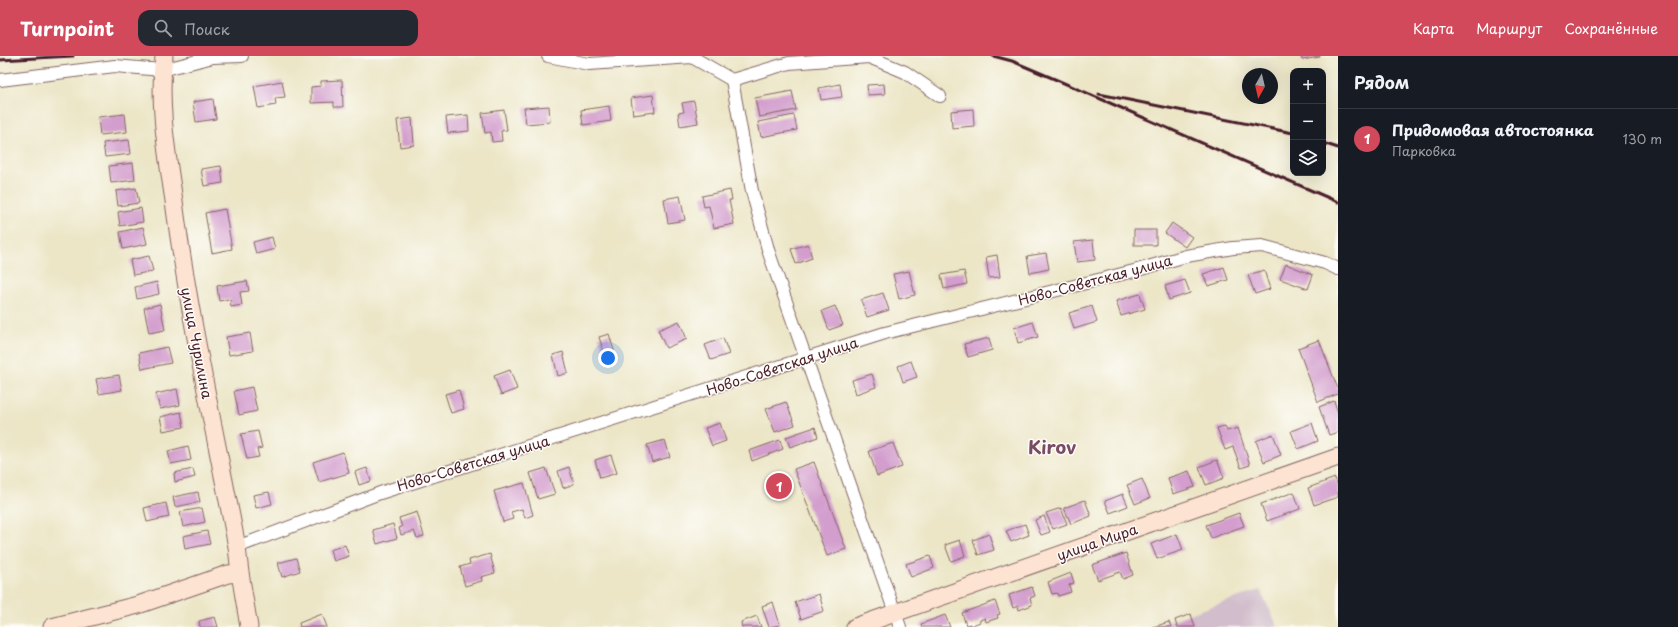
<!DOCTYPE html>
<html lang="ru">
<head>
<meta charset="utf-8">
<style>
	body { margin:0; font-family:"Playpen Sans",sans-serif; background:#242831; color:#f1f3f6 }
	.controls { position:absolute; right:12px; top:12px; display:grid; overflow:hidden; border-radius:8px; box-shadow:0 4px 16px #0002 }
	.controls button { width:36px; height:36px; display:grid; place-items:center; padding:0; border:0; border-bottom:1px solid #363941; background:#171b24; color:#f1f3f6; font:20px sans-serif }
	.compass { position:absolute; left:1242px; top:12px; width:36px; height:36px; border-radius:50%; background:#171b24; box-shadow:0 4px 16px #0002; rotate:188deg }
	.you { position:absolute; left:608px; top:302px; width:14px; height:14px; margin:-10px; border:3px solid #fff; border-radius:50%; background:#1a73e8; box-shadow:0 0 0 6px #1a73e833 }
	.badge { display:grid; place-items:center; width:26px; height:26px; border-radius:50%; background:#d1495b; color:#fff; font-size:13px; font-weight:700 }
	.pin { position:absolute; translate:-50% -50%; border:2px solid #fff; box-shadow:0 1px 4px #0006 }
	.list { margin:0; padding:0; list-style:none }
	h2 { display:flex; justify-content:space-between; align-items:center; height:52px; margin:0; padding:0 16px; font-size:17px }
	h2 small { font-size:13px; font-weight:400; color:#9ea1a6 }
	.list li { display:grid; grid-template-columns:26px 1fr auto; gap:12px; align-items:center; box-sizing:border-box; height:60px; padding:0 16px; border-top:1px solid #363941 }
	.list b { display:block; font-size:15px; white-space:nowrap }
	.list p { margin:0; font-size:13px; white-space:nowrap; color:#9ea1a6 }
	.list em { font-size:13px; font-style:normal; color:#9ea1a6 }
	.icon { flex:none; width:22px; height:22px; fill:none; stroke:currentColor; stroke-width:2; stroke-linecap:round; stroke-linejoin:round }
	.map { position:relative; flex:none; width:1338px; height:571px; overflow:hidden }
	header { display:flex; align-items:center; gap:24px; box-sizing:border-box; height:56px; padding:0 20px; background:#d1495b; color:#fff }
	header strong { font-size:19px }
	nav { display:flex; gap:22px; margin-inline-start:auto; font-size:14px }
	.search { width:280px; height:36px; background:#242831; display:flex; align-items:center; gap:10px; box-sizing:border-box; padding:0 14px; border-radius:12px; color:#9ea1a6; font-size:15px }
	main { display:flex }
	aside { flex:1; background:#171b24 }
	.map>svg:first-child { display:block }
	.industrial { fill:#d1bdcb }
	.building { fill:#d39ece }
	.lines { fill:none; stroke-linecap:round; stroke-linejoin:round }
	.street-casing { stroke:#836562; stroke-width:14 }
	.secondary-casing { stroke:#836562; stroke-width:19 }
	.street { stroke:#fff; stroke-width:12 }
	.secondary { stroke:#fde3d1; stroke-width:17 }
	.rail { stroke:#4a1f2b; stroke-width:3 }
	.labels { text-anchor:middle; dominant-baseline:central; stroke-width:3; stroke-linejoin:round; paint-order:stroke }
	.street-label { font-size:14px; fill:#4a1f2b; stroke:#fdfcf7 }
	.district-label { font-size:18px; font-weight:bold; fill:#7a4b64; stroke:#fdfcf7 }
</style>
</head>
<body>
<header>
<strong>Turnpoint</strong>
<div class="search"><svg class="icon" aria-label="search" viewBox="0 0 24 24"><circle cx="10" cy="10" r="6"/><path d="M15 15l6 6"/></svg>Поиск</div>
<nav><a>Карта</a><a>Маршрут</a><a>Сохранённые</a></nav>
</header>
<main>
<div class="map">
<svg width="1338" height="571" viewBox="0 0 1338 571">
	<rect width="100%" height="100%" fill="#fdfcf7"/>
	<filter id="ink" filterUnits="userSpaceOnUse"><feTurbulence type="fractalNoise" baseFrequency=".025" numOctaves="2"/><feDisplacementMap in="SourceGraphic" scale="8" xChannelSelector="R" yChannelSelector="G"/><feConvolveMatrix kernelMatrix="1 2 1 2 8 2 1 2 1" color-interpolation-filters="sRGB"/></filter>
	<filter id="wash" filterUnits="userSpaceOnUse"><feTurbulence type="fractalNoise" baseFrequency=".012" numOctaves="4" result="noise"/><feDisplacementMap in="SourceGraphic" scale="16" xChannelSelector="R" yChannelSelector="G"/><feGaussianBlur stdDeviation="0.9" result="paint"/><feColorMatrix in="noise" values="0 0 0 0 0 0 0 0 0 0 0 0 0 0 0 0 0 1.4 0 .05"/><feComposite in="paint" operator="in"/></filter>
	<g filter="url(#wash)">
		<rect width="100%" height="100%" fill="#ece6c7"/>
		<polygon class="industrial" points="1260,534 1278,571 1151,571"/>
		<g id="blocks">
			<g class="building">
				<polygon points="1301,0 1320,0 1320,1 1302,4"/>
				<polygon points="342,24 343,51 334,51 334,46 311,47 311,31 321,30 321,25"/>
				<polygon points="282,25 285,41 275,42 276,49 258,52 254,30"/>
				<polygon points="840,28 842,41 821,44 819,32"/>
				<polygon points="884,28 885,38 868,39 867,29"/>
				<polygon points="792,35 796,54 759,61 755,42"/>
				<polygon points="653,39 655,56 633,59 631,42"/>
				<polygon points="213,43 216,63 196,66 193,46"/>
				<polygon points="694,45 698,67 680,70 678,57 684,56 682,47"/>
				<polygon points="549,50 550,66 526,68 524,52"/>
				<polygon points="609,50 611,65 583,69 581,54"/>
				<polygon points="973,53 974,70 952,72 951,55"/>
				<polygon points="504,54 507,74 501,75 502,85 492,86 491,76 485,77 482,57"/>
				<polygon points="125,58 127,76 100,79 98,61"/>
				<polygon points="468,59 469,75 448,77 446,61"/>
				<polygon points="794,59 797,74 761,81 758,66"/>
				<polygon points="412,62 414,89 400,91 397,64"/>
				<polygon points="129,84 131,98 105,101 103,87"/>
				<polygon points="133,107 135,124 111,127 109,110"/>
				<polygon points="221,110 223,127 204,130 201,113"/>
				<polygon points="136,132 139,147 118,150 116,135"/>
				<polygon points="730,134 732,144 729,144 734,168 714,172 709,150 704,151 702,140"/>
				<polygon points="680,140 685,164 668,167 664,143"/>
				<polygon points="141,152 143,166 120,170 118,156"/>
				<polygon points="225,153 232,193 212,197 205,157"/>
				<polygon points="1172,167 1192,181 1185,191 1165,177"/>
				<polygon points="143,171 147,188 123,193 120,176"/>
				<rect x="1134" y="174" width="22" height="15"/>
				<polygon points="272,181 275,193 256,198 253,186"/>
				<polygon points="1093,184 1095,204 1077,206 1074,186"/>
				<polygon points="808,188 812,202 796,208 791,193"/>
				<polygon points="1046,197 1049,213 1030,217 1027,200"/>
				<polygon points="997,199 1000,221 989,222 986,201"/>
				<polygon points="149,200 153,215 133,219 130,204"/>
				<polygon points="1286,208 1313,219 1308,233 1280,223"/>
				<polygon points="1224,211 1228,224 1208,230 1203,218"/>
				<polygon points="1264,214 1270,233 1255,238 1248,219"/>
				<polygon points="909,215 915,239 899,243 893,218"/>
				<polygon points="964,215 967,228 944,233 941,219"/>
				<polygon points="1185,224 1190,237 1169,244 1165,230"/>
				<polygon points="247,225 249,235 240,236 242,249 231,251 230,243 219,245 217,230"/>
				<polygon points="157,226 159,238 137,243 135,231"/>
				<polygon points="883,237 889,254 867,261 861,244"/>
				<polygon points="1140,238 1145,253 1121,260 1116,245"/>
				<polygon points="160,248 165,274 149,277 144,252"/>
				<polygon points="835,250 843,269 829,274 822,255"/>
				<polygon points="1092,250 1097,266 1074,273 1069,257"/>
				<polygon points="679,265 687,283 666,292 658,274"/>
				<polygon points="1033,266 1038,281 1018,287 1014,272"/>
				<polygon points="250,277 253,295 229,299 226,281"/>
				<polygon points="609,278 615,298 605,300 599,281"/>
				<polygon points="723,282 729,298 711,304 705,289"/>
				<polygon points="989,282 992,294 968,301 964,288"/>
				<polygon points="1319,284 1338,333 1338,338 1318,346 1298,292"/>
				<polygon points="167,291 171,307 142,313 139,297"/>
				<polygon points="563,296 568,317 558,320 553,299"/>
				<polygon points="911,305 917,321 903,326 898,310"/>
				<polygon points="510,314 517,333 501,339 494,320"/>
				<polygon points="872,318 876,331 856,338 852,324"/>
				<polygon points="119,319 122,334 99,338 96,323"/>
				<polygon points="252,331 257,355 239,359 234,335"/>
				<polygon points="177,333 180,349 160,353 156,338"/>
				<polygon points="459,334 464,353 451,357 445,338"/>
				<polygon points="1334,345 1338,357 1338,376 1329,379 1319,351"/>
				<polygon points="786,346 795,369 775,376 766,353"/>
				<polygon points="181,356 184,371 163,375 160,361"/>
				<polygon points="720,367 726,385 712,390 705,372"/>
				<polygon points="1312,367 1318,385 1298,393 1291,375"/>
				<polygon points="1225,370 1227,375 1238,372 1250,409 1241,412 1233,391 1225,394 1217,372"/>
				<polygon points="815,371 818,381 790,391 786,381"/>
				<polygon points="258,375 262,392 257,393 259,401 247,403 241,378"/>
				<polygon points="1273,378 1281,399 1264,406 1256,385"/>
				<polygon points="665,384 670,401 652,406 647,389"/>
				<polygon points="780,384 783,393 752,405 749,395"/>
				<polygon points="893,387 902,411 877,420 869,395"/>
				<polygon points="188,390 191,404 171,408 168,395"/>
				<polygon points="343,396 349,417 319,426 313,406"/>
				<polygon points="611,399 617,417 600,422 595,404"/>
				<polygon points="1217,404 1224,422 1206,429 1199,411"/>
				<polygon points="814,406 846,493 827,500 794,413"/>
				<polygon points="569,411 574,428 563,432 558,415"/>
				<polygon points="367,412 371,425 359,429 355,416"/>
				<polygon points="546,412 555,438 538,443 530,417"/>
				<polygon points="193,413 195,421 175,426 174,417"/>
				<polygon points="1189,415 1195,431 1173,438 1168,422"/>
				<polygon points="1335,422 1338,430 1338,441 1314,449 1308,432"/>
				<polygon points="1142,423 1150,442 1135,448 1127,429"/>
				<polygon points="524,427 533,459 525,462 522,453 511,456 513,463 503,466 494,435"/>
				<polygon points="198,436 200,446 175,451 173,441"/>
				<polygon points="269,436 272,448 256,452 253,439"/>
				<polygon points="1294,436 1300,453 1267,465 1261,448"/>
				<polygon points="1123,438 1128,450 1110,457 1105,445"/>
				<polygon points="1085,444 1091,460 1071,468 1064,452"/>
				<polygon points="166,447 169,461 147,466 144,452"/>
				<polygon points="202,452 205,466 183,471 180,456"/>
				<polygon points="1061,452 1067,468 1053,473 1046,457"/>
				<polygon points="417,456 424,480 417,482 414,475 401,479 399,472 402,471 399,462"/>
				<polygon points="1239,457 1244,470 1211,482 1206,469"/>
				<polygon points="1044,460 1050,476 1041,479 1035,464"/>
				<polygon points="393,468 397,482 377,488 373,474"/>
				<polygon points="1025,468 1029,479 1011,486 1006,475"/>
				<polygon points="207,475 210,488 185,493 183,480"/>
				<polygon points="989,478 994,494 978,499 973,484"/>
				<polygon points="1177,478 1183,494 1157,503 1151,488"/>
				<polygon points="960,484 965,500 951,505 945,489"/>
				<polygon points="345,489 349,500 334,505 330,494"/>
				<polygon points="1126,497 1133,519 1123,523 1120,516 1098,524 1092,509"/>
				<polygon points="490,498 495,517 481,521 482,525 465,530 460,511 470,508 469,504"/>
				<polygon points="930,500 934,512 911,521 906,508"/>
				<polygon points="296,502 300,515 282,521 278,507"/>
				<polygon points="1071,517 1074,527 1069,529 1071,536 1058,540 1057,537 1052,538 1048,526"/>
				<polygon points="1032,531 1035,540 1030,542 1032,549 1019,554 1018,550 1013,552 1009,539"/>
				<polygon points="819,538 824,555 801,563 795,546"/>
				<polygon points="995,545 1000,558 997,559 998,562 986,566 985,562 980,564 980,566 970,570 970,568 966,569 962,557"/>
				<polygon points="773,546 780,569 769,571 762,550"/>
				<polygon points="322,558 327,571 300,571 299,567"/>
				<polygon points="1191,558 1195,571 1177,571 1175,564"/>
				<polygon points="945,559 950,571 922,571 921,568"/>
				<polygon points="757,560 761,571 742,571 741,566"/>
				<polygon points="215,561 218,571 200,571 199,565"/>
				<polygon points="1169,566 1171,571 1153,571"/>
			</g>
		</g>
	</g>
	<g filter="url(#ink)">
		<use href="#blocks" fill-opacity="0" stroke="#836562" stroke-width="1"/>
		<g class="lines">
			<defs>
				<g id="street">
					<polyline points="548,0 589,8 692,1 732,24 789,7 869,1 905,16 940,40"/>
					<polyline points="0,24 115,10 162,14 213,1 242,0"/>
					<polyline points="732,24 752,135 769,197 900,571"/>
					<polyline points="237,491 380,437 885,277 1134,215 1186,200 1233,192 1262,190 1325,207 1338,213"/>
				</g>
				<g id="secondary">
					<path d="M164,0c-6,48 3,98 10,145 15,116 41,231 63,346l3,26 9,54"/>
					<polyline points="52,571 138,549 228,518 240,517"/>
					<polyline points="855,571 1338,401"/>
				</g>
			</defs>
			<use href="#street" class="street-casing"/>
			<use href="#secondary" class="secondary-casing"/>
			<use href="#street" class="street"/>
			<use href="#secondary" class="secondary"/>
			<g class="rail">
				<polyline points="993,0 1012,5 1057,24 1338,146"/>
				<polyline points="0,4 73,0"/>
				<polyline points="1099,38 1293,77"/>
				<polyline points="1323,87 1338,92"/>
			</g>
		</g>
	</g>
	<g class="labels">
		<g class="street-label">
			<text transform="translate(1095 224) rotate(-15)">Ново-Советская улица</text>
			<text transform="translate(197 287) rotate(79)">улица Чурилина</text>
			<text transform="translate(782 310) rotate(-18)">Ново-Советская улица</text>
			<text transform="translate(473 407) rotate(-17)">Ново-Советская улица</text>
			<text transform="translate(1097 486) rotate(-19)">улица Мира</text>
		</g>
		<g class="district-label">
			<text x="1052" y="390">Kirov</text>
		</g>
	</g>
</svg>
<div class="controls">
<button>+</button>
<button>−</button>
<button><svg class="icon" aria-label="layers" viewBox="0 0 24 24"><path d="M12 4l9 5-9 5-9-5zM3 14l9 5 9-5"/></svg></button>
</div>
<svg class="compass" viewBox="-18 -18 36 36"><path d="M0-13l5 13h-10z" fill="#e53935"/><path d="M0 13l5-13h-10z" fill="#9ea1a6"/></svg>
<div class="you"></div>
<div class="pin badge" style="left:779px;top:430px">1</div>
</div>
<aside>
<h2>Рядом<small></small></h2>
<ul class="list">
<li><span class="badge">1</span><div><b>Придомовая автостоянка</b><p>Парковка</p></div><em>130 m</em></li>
</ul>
</aside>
</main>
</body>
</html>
